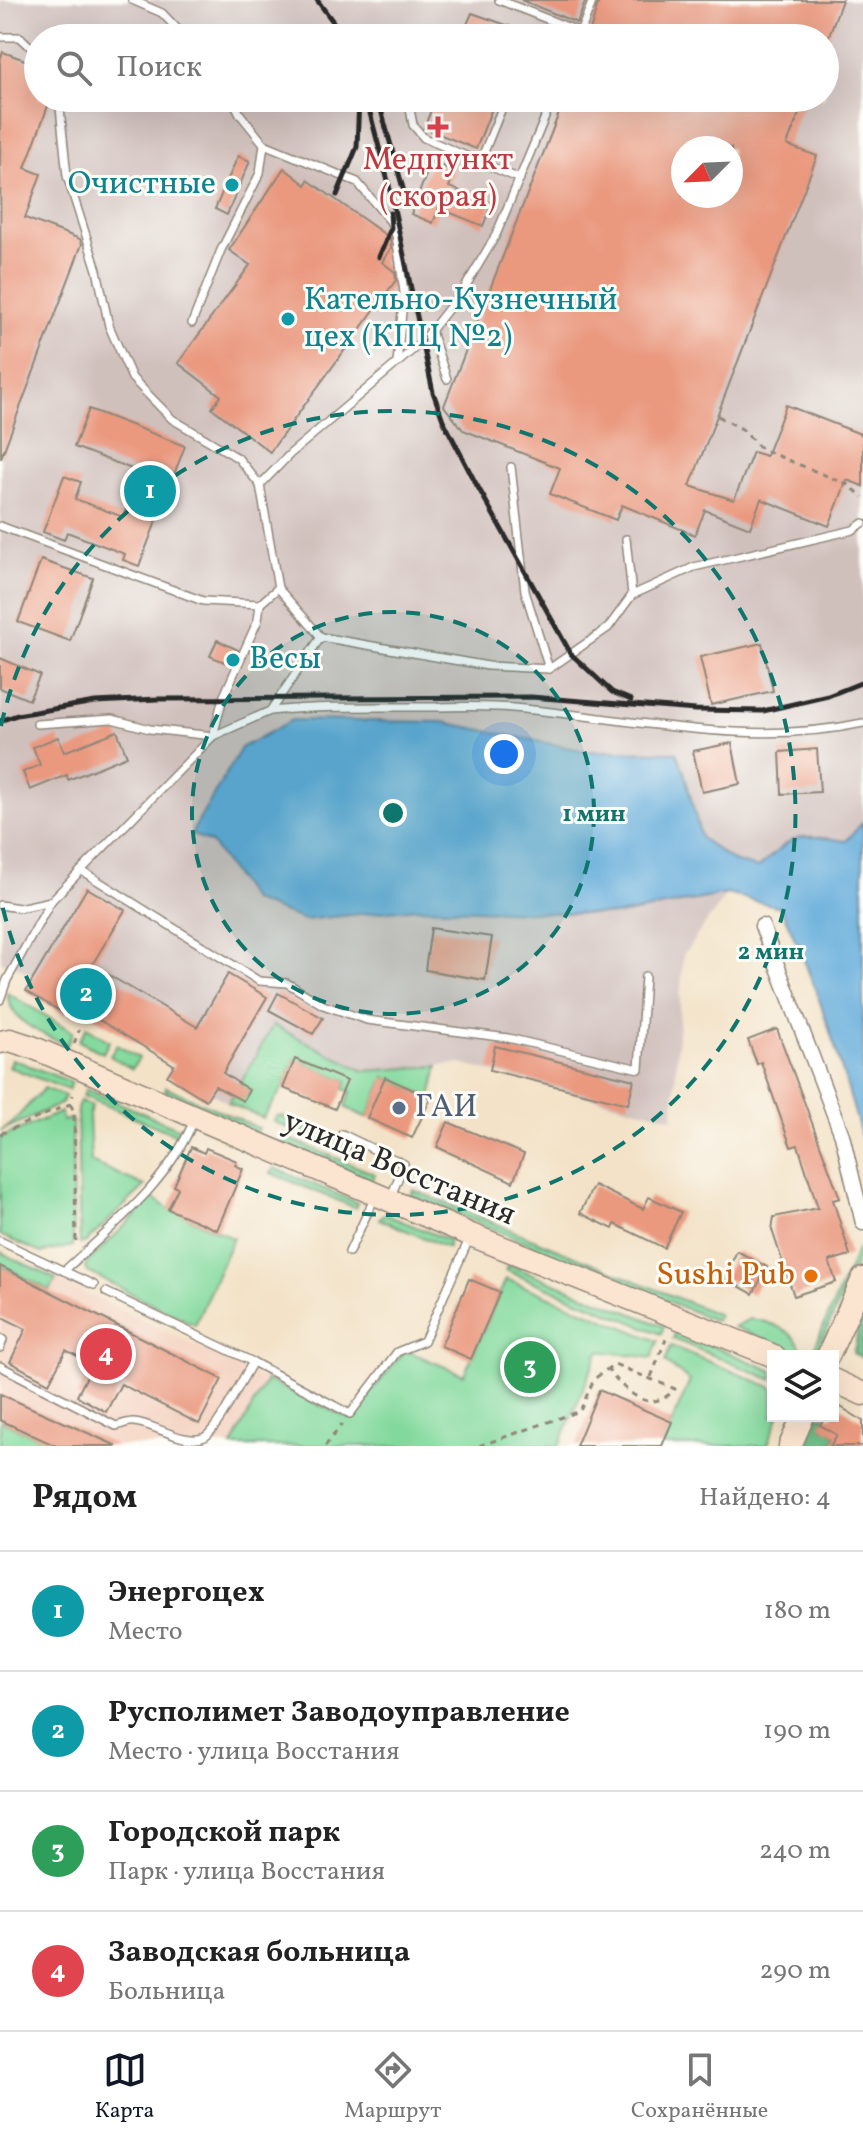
<!DOCTYPE html>
<html lang="ru">
<head>
<meta charset="utf-8">
<style>
	body { margin:0; font-family:Vollkorn,serif; background:#f6f6f6; color:#222 }
	.controls { position:absolute; right:24px; bottom:24px; display:grid; overflow:hidden; border-radius:0px; box-shadow:0 8px 32px #0002 }
	.controls button { width:72px; height:72px; display:grid; place-items:center; padding:0; border:0; border-bottom:2px solid #e0e0e0; background:#fff; color:#222; font:40px sans-serif }
	.compass { position:absolute; left:671px; top:136px; width:72px; height:72px; border-radius:50%; background:#fff; box-shadow:0 8px 32px #0002; rotate:246deg }
	.you { position:absolute; left:504px; top:754px; width:28px; height:28px; margin:-20px; border:6px solid #fff; border-radius:50%; background:#1a73e8; box-shadow:0 0 0 12px #1a73e833 }
	.badge { display:grid; place-items:center; width:52px; height:52px; border-radius:50%; background:#111827; color:#fff; font-size:26px; font-weight:700 }
	.pin { position:absolute; translate:-50% -50%; border:4px solid #fff; box-shadow:0 2px 8px #0006 }
	.list { margin:0; padding:0; list-style:none }
	h2 { display:flex; justify-content:space-between; align-items:center; height:104px; margin:0; padding:0 32px; font-size:34px }
	h2 small { font-size:26px; font-weight:400; color:#767676 }
	.list li { display:grid; grid-template-columns:52px 1fr auto; gap:24px; align-items:center; box-sizing:border-box; height:120px; padding:0 32px; border-top:2px solid #e0e0e0 }
	.list b { display:block; font-size:30px; white-space:nowrap }
	.list p { margin:0; font-size:26px; white-space:nowrap; color:#767676 }
	.list em { font-size:26px; font-style:normal; color:#767676 }
	.icon { flex:none; width:44px; height:44px; fill:none; stroke:currentColor; stroke-width:2; stroke-linecap:round; stroke-linejoin:round }
	.map { position:relative; flex:none; width:863px; height:1446px; overflow:hidden }
	.search { position:absolute; background:#fff; box-shadow:0 8px 32px #0002; left:24px; right:24px; top:24px; height:88px; display:flex; align-items:center; gap:20px; box-sizing:border-box; padding:0 28px; border-radius:44px; color:#767676; font-size:30px }
	.sheet { height:584px; background:#fff }
	nav { display:flex; justify-content:space-around; align-items:center; box-sizing:border-box; height:112px; border-top:2px solid #e0e0e0; background:#fff; font-size:22px; color:#767676 }
	nav a { display:grid; justify-items:center; gap:4px }
	nav .on { color:#111827 }
	.map>svg:first-child { display:block }
	.built { fill:#f4d3c1 }
	.industrial { fill:#d0c0bc; fill-rule:evenodd }
	.green { fill:#83d99d; stroke:#578264; stroke-width:2 }
	.forest { fill:#6ab984; stroke:#4a7258; stroke-width:2 }
	.water { fill:#62abda; stroke:#466b82; stroke-width:2 }
	.building { fill:#ea997f; fill-rule:evenodd }
	.lines { fill:none; stroke-linecap:round; stroke-linejoin:round }
	.lane-casing { stroke:#8f8679; stroke-width:10 }
	.street-casing { stroke:#8f8679; stroke-width:17 }
	.secondary-casing { stroke:#8f8679; stroke-width:25 }
	.path { stroke:#8f8679; stroke-width:3; stroke-dasharray:6 6; stroke-linecap:butt }
	.lane { stroke:#fff; stroke-width:7 }
	.street { stroke:#fff; stroke-width:14 }
	.secondary { stroke:#fce5d0; stroke-width:22 }
	.rail { stroke:#2b2b2b; stroke-width:5 }
	.ring { fill:none; stroke:#0f766e; stroke-width:4; stroke-dasharray:14 10 }
	.health-dot { fill:#e0444e; stroke:#fdfcf7; stroke-width:3 }
	.culture-dot { fill:#0f9aa8; stroke:#fdfcf7; stroke-width:3 }
	.service-dot { fill:#5c6f8a; stroke:#fdfcf7; stroke-width:3 }
	.food-dot { fill:#e8710a; stroke:#fdfcf7; stroke-width:3 }
	.labels { text-anchor:middle; dominant-baseline:central; stroke-width:6; stroke-linejoin:round; paint-order:stroke }
	.health-label { font-size:32px; fill:#be3a42; stroke:#fdfcf7 }
	.culture-label { font-size:32px; fill:#0d838f; stroke:#fdfcf7; text-anchor:start }
	.service-label { font-size:32px; fill:#4e5e75; stroke:#fdfcf7; text-anchor:start }
	.street-label { font-size:32px; fill:#2b2b2b; stroke:#fdfcf7 }
	.food-label { font-size:32px; fill:#c56008; stroke:#fdfcf7; text-anchor:end }
	.centre { fill:#0f766e; stroke:#fdfcf7; stroke-width:4 }
	.ring-label { font-size:24px; text-anchor:middle; font-weight:bold; fill:#0f766e; stroke:#fdfcf7; stroke-width:6; stroke-linejoin:round; paint-order:stroke }
</style>
</head>
<body>
<div class="map">
<svg width="863" height="1446" viewBox="0 0 863 1446">
	<rect width="100%" height="100%" fill="#fdfcf7"/>
	<filter id="ink" filterUnits="userSpaceOnUse"><feTurbulence type="fractalNoise" baseFrequency=".0125" numOctaves="2"/><feDisplacementMap in="SourceGraphic" scale="16" xChannelSelector="R" yChannelSelector="G"/><feConvolveMatrix kernelMatrix="1 2 1 2 8 2 1 2 1" color-interpolation-filters="sRGB"/></filter>
	<filter id="wash" filterUnits="userSpaceOnUse"><feTurbulence type="fractalNoise" baseFrequency=".006" numOctaves="4" result="noise"/><feDisplacementMap in="SourceGraphic" scale="32" xChannelSelector="R" yChannelSelector="G"/><feGaussianBlur stdDeviation="1.8" result="paint"/><feColorMatrix in="noise" values="0 0 0 0 0 0 0 0 0 0 0 0 0 0 0 0 0 1.4 0 .05"/><feComposite in="paint" operator="in"/></filter>
	<g filter="url(#wash)">
		<rect width="100%" height="100%" fill="#f3e2c7"/>
		<polygon class="built" points="0,1252 266,1380 232,1446 56,1446 0,1420"/>
		<path class="industrial" d="M0,0h863v855l-136,39 -44,61 -10,163 -212,-54 -97,7 -91,-46 -45,78 -17,-10 -5,7 -39,-24 7,-11 -102,-61 -7,10 -39,-23 8,-14 -25,-15 -2,3 -6,-4zM38,38h787v60h-787zM683,148h48v48h-48z"/>
		<g class="green">
			<path d="M7,993l66,39 -6,13c-25,-11 -56,-22 -60,-52z"/>
			<polygon points="273,1025 364,1071 438,1066 431,1098 385,1077 367,1118 345,1107 351,1092 344,1089 347,1081 295,1059 283,1088 263,1118 228,1103 233,1095 243,1100 249,1090 240,1084"/>
			<polygon points="87,1027 109,1041 103,1053 79,1041"/>
			<polygon points="117,1045 139,1058 132,1069 110,1056"/>
			<polygon points="12,1059 71,1082 68,1090 9,1067"/>
			<polygon points="166,1087 258,1128 256,1133 165,1091"/>
			<polygon points="44,1088 65,1096 61,1104 0,1131 12,1123"/>
			<polygon points="86,1089 180,1129 177,1135 83,1096"/>
			<polygon points="80,1101 92,1106 89,1115 91,1162 145,1186 86,1242 80,1244 77,1109"/>
			<polygon points="61,1112 62,1121 71,1119 72,1121 73,1246 41,1253 0,1235 0,1138"/>
			<polygon points="282,1116 351,1146 357,1156 274,1122 276,1117"/>
			<polygon points="284,1137 375,1174 372,1180 282,1143"/>
			<polygon points="274,1168 358,1203 356,1208 271,1173"/>
			<polygon points="413,1190 719,1315 716,1321 411,1195"/>
			<polygon points="153,1198 169,1209 233,1238 195,1325 86,1271 85,1266 89,1261"/>
			<polygon points="384,1214 448,1240 448,1248 379,1219"/>
			<polygon points="858,1248 862,1250 819,1347 815,1346"/>
			<polygon points="0,1252 56,1279 50,1291 0,1265"/>
			<polygon points="509,1265 664,1326 661,1334 505,1270"/>
			<polygon points="506,1279 658,1341 652,1358 599,1351 559,1446 232,1446 266,1380 350,1419 405,1350 464,1375"/>
			<path d="M750,1319c20,2 50,13 52,35l-68,-27z"/>
			<polygon points="676,1331 773,1371 773,1380 673,1339"/>
			<polygon points="671,1346 773,1388 773,1416 779,1416 767,1446 662,1446 690,1381 665,1362"/>
			<polygon points="0,1420 56,1446 0,1446"/>
		</g>
		<g class="forest">
			<path d="M863,1300v58l-10,-5c7,-19 2,-35 10,-53z"/>
			<polygon points="813,1416 826,1416 821,1425 837,1435 830,1446 799,1446"/>
		</g>
		<path class="water" d="M292,720l151,2 143,29 90,1 8,19 17,67 32,23 25,7c39,-35 36,-35 88,-27l17,-19v320c-23,-81 -46,-161 -83,-235l-53,-13 -108,21 -202,-7 -113,12 -52,-19 -41,-58 -20,-9 50,-86z"/>
		<g id="blocks">
			<g class="building">
				<polygon points="521,0 586,0 577,23"/>
				<polygon points="599,0 842,0 828,38 588,38"/>
				<polygon points="472,13 538,36 537,38 461,38"/>
				<polygon points="3,52 38,65 38,77 33,92 38,94 38,98 51,98 25,168 41,174 25,218 80,239 82,244 1,458 0,60"/>
				<polygon points="436,98 496,98 476,149 424,128"/>
				<path d="M565,98h240l-18,47 30,11 -127,330 44,14 19,-48 13,4 20,-51 77,30v51l-16,-6 -18,46 -68,-27 -11,29 -45,-18 -10,25 -73,-30 -6,15 -66,-26 10,-26 -97,-38 -19,-24zM683,148h48v48h-48z"/>
				<polygon points="238,156 250,161 227,215 215,209"/>
				<polygon points="431,162 455,171 449,187 492,203 483,226 439,208 433,223 411,214"/>
				<polygon points="284,168 306,185 308,180 390,238 391,248 382,262 395,272 396,280 270,452 212,408 221,396 178,363 250,265 229,250"/>
				<polygon points="89,409 185,446 139,566 123,560 125,554 67,532 64,540 43,532 64,476 81,482 75,499 123,517 140,472 74,447"/>
				<polygon points="41,560 93,578 70,641 18,622"/>
				<polygon points="217,640 238,650 231,665 210,656"/>
				<polygon points="762,643 773,691 711,705 700,657"/>
				<polygon points="0,658 40,675 29,700 0,688"/>
				<polygon points="117,731 127,756 68,780 67,775 30,790 23,772 40,765 33,747 58,737 64,752"/>
				<polygon points="732,743 740,784 702,792 693,751"/>
				<polygon points="817,749 820,792 782,794 780,752"/>
				<polygon points="87,888 125,910 92,965 197,1027 228,974 267,997 223,1073 249,1090 243,1101 215,1086 206,1100 167,1076 174,1065 71,1003 65,1014 26,991"/>
				<polygon points="431,928 492,937 485,980 425,970"/>
				<polygon points="278,993 323,1018 313,1034 269,1010"/>
				<polygon points="777,1029 840,1198 833,1200 850,1255 829,1261 836,1282 794,1296 772,1230 774,1217 818,1208 798,1145 791,1147 761,1062 757,1064 748,1040"/>
				<polygon points="495,1046 634,1080 628,1104 490,1070"/>
				<polygon points="295,1059 347,1081 335,1109 283,1088"/>
				<polygon points="385,1077 431,1098 412,1138 367,1118"/>
				<polygon points="448,1122 524,1154 513,1182 437,1147"/>
				<polygon points="191,1147 204,1153 206,1148 237,1161 235,1165 243,1169 217,1230 168,1209 178,1188 174,1186"/>
				<polygon points="594,1185 643,1209 649,1197 681,1212 664,1248 615,1224 613,1229 580,1213"/>
				<polygon points="737,1251 767,1267 753,1294 724,1278"/>
				<polygon points="0,1266 222,1379 199,1424 121,1384 106,1412 77,1396 93,1364 66,1350 49,1383 10,1362 26,1329 0,1316"/>
				<polygon points="469,1279 500,1292 471,1359 441,1346"/>
				<polygon points="599,1390 672,1422 662,1446 576,1446"/>
				<polygon points="0,1394 117,1446 56,1446 0,1420"/>
				<polygon points="833,1402 863,1421 863,1446 830,1446 837,1435 820,1425 826,1416 833,1416"/>
			</g>
		</g>
	</g>
	<g filter="url(#ink)">
		<use href="#blocks" fill-opacity="0" stroke="#8f8679" stroke-width="2"/>
		<g class="lines">
			<defs>
				<g id="lane">
					<polyline points="132,0 162,13 186,38"/>
					<polyline points="499,0 580,32"/>
					<polyline points="0,37 20,37 38,54"/>
					<polyline points="578,38 593,0"/>
					<polyline points="59,98 67,176 97,270 109,326 132,378 172,419 238,458 260,485"/>
					<polyline points="232,98 240,114 264,144 357,182 390,221 396,235 404,292 397,363"/>
					<polyline points="408,98 413,125 424,138 520,179"/>
					<polyline points="528,98 550,107"/>
					<polyline points="480,162 506,98"/>
					<polyline points="192,323 221,250 260,173 264,144"/>
					<polyline points="431,331 447,379"/>
					<polyline points="511,467 525,591 549,669"/>
					<polyline points="0,526 203,601 260,604"/>
					<polyline points="626,539 632,595"/>
					<polyline points="278,588 321,637"/>
					<path d="M270,711c51,-5 101,-4 152,-4 30,0 61,-2 91,1 116,10 234,40 350,15"/>
					<polyline points="37,724 112,719 150,729 213,736 223,698 258,620 260,604 278,588 260,485 290,454 422,342 464,289 496,235 553,98"/>
					<polyline points="82,871 259,981 287,983 323,1005 367,1020 508,1038 639,1069 645,976"/>
					<polyline points="0,905 19,908 51,901"/>
					<polyline points="0,1000 7,980 51,901 213,736 270,711 321,637 488,666 549,669 608,628 632,595 694,567 853,530 863,523"/>
					<polyline points="342,1134 404,1164 390,1199"/>
					<polyline points="0,1241 94,1285"/>
					<polyline points="349,1252 375,1197"/>
					<path d="M64,1271c50,-46 104,-88 130,-151"/>
					<polyline points="106,1292 253,1362 350,1414 397,1352 424,1341 470,1237"/>
					<polyline points="0,1338 3,1340 0,1348"/>
					<path d="M0,1366l116,60c5,-1 13,-5 18,-4 22,2 50,24 71,15 15,-11 36,-57 48,-75"/>
				</g>
				<polyline id="street" points="762,926 842,1135 863,1223"/>
				<g id="secondary">
					<polyline points="0,1042 10,1040 32,1047 471,1235 774,1356"/>
					<polyline points="828,1356 863,1279"/>
					<polyline points="833,1380 863,1394"/>
					<polyline points="790,1446 803,1416"/>
				</g>
			</defs>
			<use href="#lane" class="lane-casing"/>
			<use href="#street" class="street-casing"/>
			<use href="#secondary" class="secondary-casing"/>
			<g class="path">
				<polyline points="718,416 742,429 761,449 849,485 863,497"/>
				<polyline points="74,1044 79,1030"/>
				<polyline points="70,1104 74,1111 76,1243"/>
				<polyline points="0,1134 70,1104 73,1095"/>
				<polyline points="651,1377 666,1339"/>
				<polyline points="325,1446 342,1424"/>
				<path d="M479,1446l101,-35 14,-32 20,-15 61,25c-26,28 -51,1 -67,-20"/>
			</g>
			<use href="#lane" class="lane"/>
			<use href="#street" class="street"/>
			<use href="#secondary" class="secondary"/>
			<g class="rail">
				<polyline points="317,0 345,38"/>
				<polyline points="366,98 389,185 433,392 443,420 474,480 571,654 612,692 631,700"/>
				<polyline points="381,110 404,192"/>
				<polyline points="337,195 357,147 359,98"/>
				<polyline points="379,257 391,228 390,213"/>
				<polyline points="0,721 17,715 95,702 158,699 531,697 696,710 763,711 828,696 863,682"/>
			</g>
		</g>
	</g>
	<circle cx="393" cy="813" r="201" fill="#0f766e" fill-opacity=".12"/>
	<g class="ring">
		<circle cx="393" cy="813" r="201"/>
		<path d="M1 726A402 402 0 1 1 1 900"/>
	</g>
	<path class="health-dot" d="M434 115h8v8h8v8h-8v8h-8v-8h-8v-8h8z"/>
	<g class="culture-dot">
		<circle cx="232" cy="185" r="8"/>
		<circle cx="288" cy="319" r="8"/>
		<circle cx="233" cy="660" r="8"/>
	</g>
	<circle class="service-dot" cx="399" cy="1108" r="8"/>
	<circle class="food-dot" cx="811" cy="1276" r="8"/>
	<g class="labels">
		<g class="health-label">
			<text x="438" y="161">Медпункт<tspan x="438" dy="37">(скорая)</tspan></text>
		</g>
		<g class="culture-label">
			<text x="216" y="185" text-anchor="end">Очистные</text>
			<text x="304" y="301">Кательно-Кузнечный<tspan x="304" dy="37">цех (КПЦ №2)</tspan></text>
			<text x="249" y="660">Весы</text>
		</g>
		<g class="service-label">
			<text x="415" y="1108">ГАИ</text>
		</g>
		<g class="street-label">
			<text transform="translate(399 1169) rotate(23)">улица Восстания</text>
		</g>
		<g class="food-label">
			<text x="795" y="1276">Sushi Pub</text>
		</g>
	</g>
	<circle cx="393" cy="813" r="12" class="centre"/>
	<g class="ring-label">
		<text x="594" y="821">1 мин</text>
		<text x="771" y="959">2 мин</text>
	</g>
</svg>
<div class="controls">
<button><svg class="icon" aria-label="layers" viewBox="0 0 24 24"><path d="M12 4l9 5-9 5-9-5zM3 14l9 5 9-5"/></svg></button>
</div>
<svg class="compass" viewBox="-18 -18 36 36"><path d="M0-13l5 13h-10z" fill="#e53935"/><path d="M0 13l5-13h-10z" fill="#767676"/></svg>
<div class="you"></div>
<div class="pin badge" style="left:150px;top:491px;background:#0f9aa8">1</div>
<div class="pin badge" style="left:86px;top:994px;background:#0f9aa8">2</div>
<div class="pin badge" style="left:530px;top:1367px;background:#2e9e5b">3</div>
<div class="pin badge" style="left:106px;top:1354px;background:#e0444e">4</div>
<div class="search"><svg class="icon" aria-label="search" viewBox="0 0 24 24"><circle cx="10" cy="10" r="6"/><path d="M15 15l6 6"/></svg>Поиск</div>
</div>
<section class="sheet">
<h2>Рядом<small>Найдено: 4</small></h2>
<ul class="list">
<li><span class="badge" style="background:#0f9aa8">1</span><div><b>Энергоцех</b><p>Место</p></div><em>180 m</em></li>
<li><span class="badge" style="background:#0f9aa8">2</span><div><b>Русполимет Заводоуправление</b><p>Место · улица Восстания</p></div><em>190 m</em></li>
<li><span class="badge" style="background:#2e9e5b">3</span><div><b>Городской парк</b><p>Парк · улица Восстания</p></div><em>240 m</em></li>
<li><span class="badge" style="background:#e0444e">4</span><div><b>Заводская больница</b><p>Больница</p></div><em>290 m</em></li>
</ul>
</section>
<nav>
<a class="on"><svg class="icon" aria-label="map" viewBox="0 0 24 24"><path d="M3 6l6-2 6 2 6-2v14l-6 2-6-2-6 2zM9 4v14M15 6v14"/></svg>Карта</a>
<a><svg class="icon" aria-label="directions" viewBox="0 0 24 24"><path d="M12 3l9 9-9 9-9-9zM9 14v-3h6M13 9l2 2-2 2"/></svg>Маршрут</a>
<a><svg class="icon" aria-label="saved" viewBox="0 0 24 24"><path d="M7 4h10v16l-5-4-5 4z"/></svg>Сохранённые</a>
</nav>
</body>
</html>
